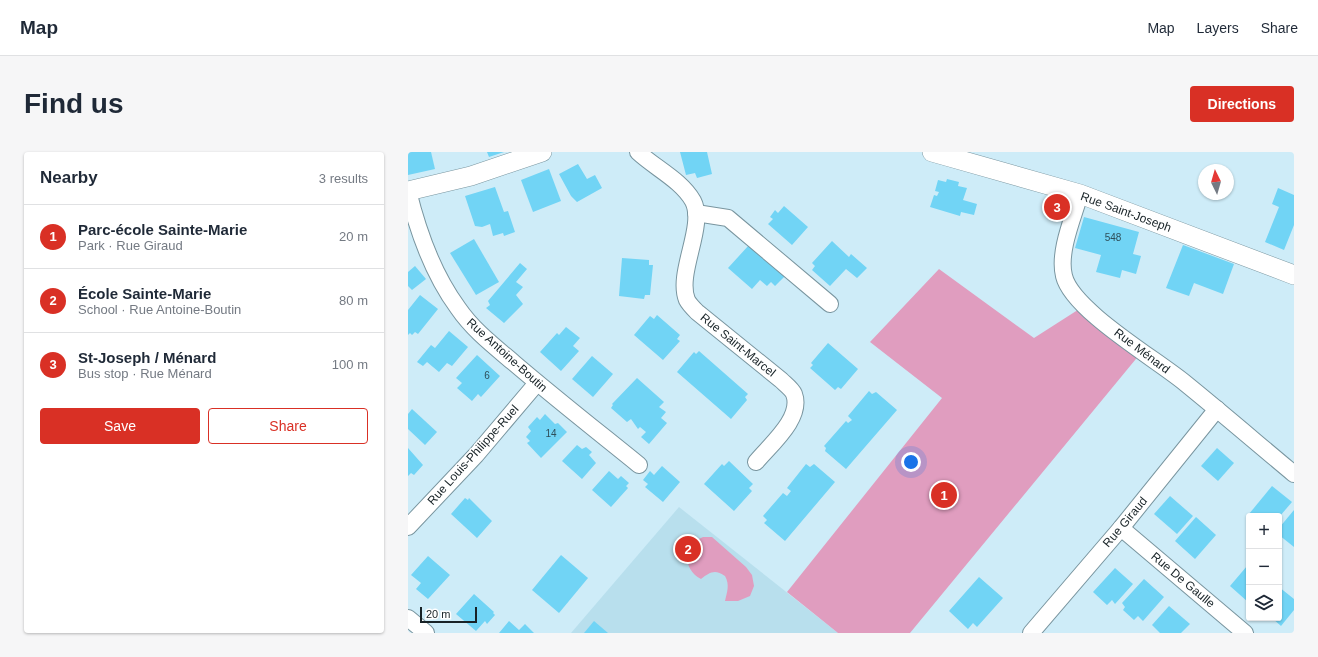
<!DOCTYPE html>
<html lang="en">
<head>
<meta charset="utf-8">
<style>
	body { margin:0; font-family:Helvetica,sans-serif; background:#f6f6f7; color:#1f2937 }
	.controls { position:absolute; right:12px; bottom:12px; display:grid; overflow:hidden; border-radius:4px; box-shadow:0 1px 3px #0004 }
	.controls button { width:36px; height:36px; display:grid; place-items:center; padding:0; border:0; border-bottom:1px solid #e0e1e3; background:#fff; color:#1f2937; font:20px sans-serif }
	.compass { position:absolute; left:790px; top:12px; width:36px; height:36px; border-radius:50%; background:#fff; box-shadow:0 1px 3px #0004; rotate:355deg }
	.scale { position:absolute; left:12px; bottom:10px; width:57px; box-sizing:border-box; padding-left:4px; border:2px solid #182327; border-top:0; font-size:11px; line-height:14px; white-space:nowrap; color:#182327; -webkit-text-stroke:3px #fff; paint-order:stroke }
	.you { position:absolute; left:503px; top:310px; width:14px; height:14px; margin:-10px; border:3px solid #fff; border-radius:50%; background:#1a73e8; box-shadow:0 0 0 6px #1a73e833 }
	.badge { display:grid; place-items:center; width:26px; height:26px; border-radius:50%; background:#d93025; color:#fff; font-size:13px; font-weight:700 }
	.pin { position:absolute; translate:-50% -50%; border:2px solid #fff; box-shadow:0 1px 4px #0006 }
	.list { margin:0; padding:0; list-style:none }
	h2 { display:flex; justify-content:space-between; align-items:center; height:52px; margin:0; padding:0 16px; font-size:17px }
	h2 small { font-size:13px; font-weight:400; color:#747a83 }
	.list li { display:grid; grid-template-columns:26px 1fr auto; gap:12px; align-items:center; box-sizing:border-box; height:64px; padding:0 16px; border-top:1px solid #e0e1e3 }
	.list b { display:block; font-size:15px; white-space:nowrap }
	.list p { margin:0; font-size:13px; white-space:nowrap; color:#747a83 }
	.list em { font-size:13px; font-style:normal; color:#747a83 }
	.actions { display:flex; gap:8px; padding:12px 16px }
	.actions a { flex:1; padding:9px 0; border:1px solid #d93025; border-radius:4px; text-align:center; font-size:14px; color:#d93025 }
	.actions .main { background:#d93025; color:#fff }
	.icon { flex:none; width:22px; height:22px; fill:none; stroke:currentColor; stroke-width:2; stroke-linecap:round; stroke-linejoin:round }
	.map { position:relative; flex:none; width:886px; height:481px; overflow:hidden; border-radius:4px }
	header { display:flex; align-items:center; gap:24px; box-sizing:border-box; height:56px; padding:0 20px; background:#fff; border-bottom:1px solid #e0e1e3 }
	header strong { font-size:19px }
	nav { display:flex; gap:22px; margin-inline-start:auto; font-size:14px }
	.intro { display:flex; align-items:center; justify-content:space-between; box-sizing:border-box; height:96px; padding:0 24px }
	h1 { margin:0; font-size:28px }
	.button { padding:10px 18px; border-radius:4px; background:#d93025; color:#fff; font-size:14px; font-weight:700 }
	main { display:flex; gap:24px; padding:0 24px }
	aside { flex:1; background:#fff; border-radius:4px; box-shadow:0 1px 3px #0004 }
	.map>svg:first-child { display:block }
	.built { fill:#b8dfed }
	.green { fill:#e09dbf }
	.building { fill:#71d4f5 }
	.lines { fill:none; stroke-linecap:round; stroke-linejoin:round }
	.minor-casing { stroke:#79959f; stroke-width:18 }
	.tertiary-casing { stroke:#79959f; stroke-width:20 }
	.minor { stroke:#fff; stroke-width:16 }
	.tertiary { stroke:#fff; stroke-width:19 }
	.labels { text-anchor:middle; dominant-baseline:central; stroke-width:3; stroke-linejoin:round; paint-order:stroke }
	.number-label { font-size:10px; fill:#2e4f5a }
	.street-label { font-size:12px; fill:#182327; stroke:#fff }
</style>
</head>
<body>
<header>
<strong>Map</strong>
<nav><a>Map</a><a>Layers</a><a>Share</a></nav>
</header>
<div class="intro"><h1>Find us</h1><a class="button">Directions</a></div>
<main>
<aside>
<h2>Nearby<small>3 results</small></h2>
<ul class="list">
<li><span class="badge">1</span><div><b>Parc-école Sainte-Marie</b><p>Park · Rue Giraud</p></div><em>20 m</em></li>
<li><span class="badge">2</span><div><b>École Sainte-Marie</b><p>School · Rue Antoine-Boutin</p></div><em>80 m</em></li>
<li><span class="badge">3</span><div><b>St-Joseph / Ménard</b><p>Bus stop · Rue Ménard</p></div><em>100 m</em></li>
</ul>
<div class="actions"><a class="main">Save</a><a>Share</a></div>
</aside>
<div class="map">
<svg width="886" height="481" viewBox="0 0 886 481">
	<rect width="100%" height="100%" fill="#ceecf8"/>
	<polygon class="built" points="271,355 430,481 163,481"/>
	<g class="green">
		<polygon points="531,117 626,186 676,154 732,202 502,481 430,481 379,440 534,246 462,190"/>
		<path d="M295,385h9l34,30 6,8 2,11 -4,10 -12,5h-13c2,-9 5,-16 0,-25 -10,-7 -15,-4 -24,3 -19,-10 -18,-34 2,-42z"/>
	</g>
	<g class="building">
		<polygon points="0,0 23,0 27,17 0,23"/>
		<polygon points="79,0 96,0 81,5"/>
		<polygon points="272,0 299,0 304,22 289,26 287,21 278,23"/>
		<polygon points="170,12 179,27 187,23 194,36 169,50 163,44 151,22"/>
		<polygon points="141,17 153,49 125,60 113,28"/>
		<polygon points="539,27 551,30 550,34 559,36 555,48 569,52 566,63 553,60 552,64 522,55 526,43 529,44 531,40 527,39 530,28 538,30"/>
		<polygon points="87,35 96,60 100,59 107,80 96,84 95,81 85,84 82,72 74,75 67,74 57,44"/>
		<polygon points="870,36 886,43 886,73 876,98 857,90 871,55 864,52"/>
		<polygon points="376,54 400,75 384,93 360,72 365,67 362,65 367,58 370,61"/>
		<polygon points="676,65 731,80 725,102 733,104 728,122 714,118 712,126 688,120 693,103 667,96"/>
		<polygon points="66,87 91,130 68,143 42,101"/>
		<polygon points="424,89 441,105 443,102 459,116 449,126 438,117 422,134 404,118 407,114 404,111"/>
		<polygon points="341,93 377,124 367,134 363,130 359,134 352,128 344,137 320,116"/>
		<polygon points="775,93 826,112 815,142 786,131 781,144 758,136"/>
		<polygon points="214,106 241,108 241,113 245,113 242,143 237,143 236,147 211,144"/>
		<polygon points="112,111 119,117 108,130 115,135 108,143 115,152 96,171 78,156 82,153 80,149"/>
		<polygon points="7,114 18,127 4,138 0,134 0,120"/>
		<polygon points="12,143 30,157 10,182 7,180 4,183 2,181 0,183 0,158"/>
		<polygon points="249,163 272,183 269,187 272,189 255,208 226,183 242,164 246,167"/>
		<polygon points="158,175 172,186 165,194 171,199 153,219 132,200 149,181 151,183"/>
		<polygon points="41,179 60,195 44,214 39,211 31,220 19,210 15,214 9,210 23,193 27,196"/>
		<polygon points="420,191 450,217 433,237 430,235 427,238 402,216 405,213 403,211"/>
		<polygon points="291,199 340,242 337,245 339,248 323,267 269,220 286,200 288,202"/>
		<polygon points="69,203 92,224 73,245 70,242 64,249 49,236 54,231 48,226"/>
		<polygon points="184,204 205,222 185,245 164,227"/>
		<polygon points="229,226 256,250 251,255 258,260 253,266 259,271 241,292 233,285 238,280 232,275 230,277 223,267 219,270 203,256 205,253 204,252"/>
		<polygon points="461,239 464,242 468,240 489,258 438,317 417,299 418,296 416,294 438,269 440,271 444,268 440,264"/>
		<polygon points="4,257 29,280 17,293 0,277 0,262"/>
		<polygon points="137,262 147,272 150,271 159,280 133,306 119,291 122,289 118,285 123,279 120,275 129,265 132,268"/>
		<polygon points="169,293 174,297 178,295 184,300 181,303 188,311 174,327 154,309"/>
		<polygon points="0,296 15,313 6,323 3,321 0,324"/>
		<polygon points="809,296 826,311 810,329 793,314"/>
		<polygon points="321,309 345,332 341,336 344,339 326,359 296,332 314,312 316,314"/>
		<polygon points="398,312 402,315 406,312 427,330 377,389 356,371 359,368 355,364 375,341 379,344 383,339 379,336"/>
		<polygon points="254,314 272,330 255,350 237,335 240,332 235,328 242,319 246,323"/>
		<polygon points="201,319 210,327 213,324 221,331 218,334 220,336 203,355 184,338"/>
		<polygon points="864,334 884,350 872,364 843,364 841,362"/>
		<polygon points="762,344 785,364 769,382 746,362"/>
		<polygon points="57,346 60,348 61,346 84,369 69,386 43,362"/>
		<polygon points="886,358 886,395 871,383 871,376"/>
		<polygon points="788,365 808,383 787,407 767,389"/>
		<polygon points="153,403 180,426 151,461 124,438"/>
		<polygon points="20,404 42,423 20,447 8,437 13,431 3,423"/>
		<polygon points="839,414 841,416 840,450 822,434"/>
		<polygon points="707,416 725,432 707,452 704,448 699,453 685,440"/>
		<polygon points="571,425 595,446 569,475 565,471 560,477 541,459"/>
		<polygon points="736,427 756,445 735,469 730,464 726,468 715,458 717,455 714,451"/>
		<polygon points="871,435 886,447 886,458 873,474 864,466 871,466"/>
		<polygon points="66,442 86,460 85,461 87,463 79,472 77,469 68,479 48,462"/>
		<polygon points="761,454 782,472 773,481 752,481 744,473"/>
		<polygon points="101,469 111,478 117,472 126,481 91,481"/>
		<polygon points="186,469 200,481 176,481"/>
	</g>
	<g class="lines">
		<defs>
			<g id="minor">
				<path d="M230,0c17,16 43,28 55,49 13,25 -17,72 -6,99 2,4 7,9 10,12l84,68c4,4 11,9 13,14 9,24 -24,51 -38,68"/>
				<path d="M0,39c10,41 25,83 50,117 15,22 36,38 56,55 41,35 83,68 125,102"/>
				<path d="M672,42c-7,24 -22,58 -16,82 8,34 92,83 121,107 37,30 73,61 109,91"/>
				<polyline points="288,61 320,66 422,152"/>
				<polyline points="0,375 68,303 129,231"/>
				<polyline points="713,376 837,481"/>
				<polyline points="0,466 18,481"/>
				<polyline points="623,481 713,376 809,257"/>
			</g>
			<g id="tertiary">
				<polyline points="524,0 672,42 886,123"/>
				<polyline points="0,39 63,24 134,0"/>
			</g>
		</defs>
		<use href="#minor" class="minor-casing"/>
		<use href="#tertiary" class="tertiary-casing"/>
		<use href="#minor" class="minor"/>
		<use href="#tertiary" class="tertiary"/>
	</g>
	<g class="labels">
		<g class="number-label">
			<text x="705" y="85">548</text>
			<text x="79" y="223">6</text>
			<text x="143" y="281">14</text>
		</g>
		<g class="street-label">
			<text transform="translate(718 60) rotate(20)">Rue Saint-Joseph</text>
			<text transform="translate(330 193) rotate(39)">Rue Saint-Marcel</text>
			<text transform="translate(734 199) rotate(37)">Rue Ménard</text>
			<text transform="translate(99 203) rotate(42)">Rue Antoine-Boutin</text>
			<text transform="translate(65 303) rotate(-48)">Rue Louis-Philippe-Ruel</text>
			<text transform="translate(717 370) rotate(-50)">Rue Giraud</text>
			<text transform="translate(775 428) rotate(40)">Rue De Gaulle</text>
		</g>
	</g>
</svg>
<div class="controls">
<button>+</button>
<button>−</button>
<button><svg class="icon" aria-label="layers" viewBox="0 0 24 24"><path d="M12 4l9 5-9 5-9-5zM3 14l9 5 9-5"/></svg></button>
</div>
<svg class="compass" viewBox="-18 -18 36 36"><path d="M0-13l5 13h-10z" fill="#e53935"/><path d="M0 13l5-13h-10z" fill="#747a83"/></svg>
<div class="scale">20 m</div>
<div class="you"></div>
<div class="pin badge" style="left:536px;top:343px">1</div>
<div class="pin badge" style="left:280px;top:397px">2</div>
<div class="pin badge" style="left:649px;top:55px">3</div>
</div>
</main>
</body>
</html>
